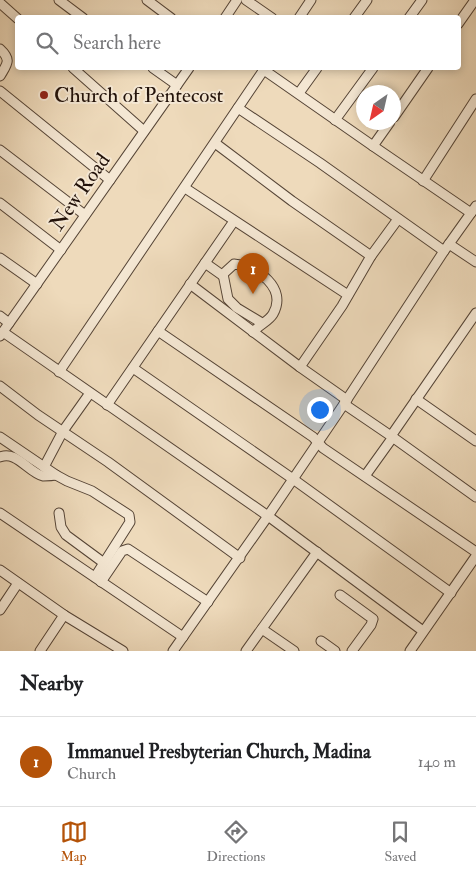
<!DOCTYPE html>
<html lang="en">
<head>
<meta charset="utf-8">
<style>
	body { margin:0; font-family:"IM FELL Double Pica",serif; background:#f2f2f2; color:#202124 }
	.compass { position:absolute; left:356px; top:85px; width:45px; height:45px; border-radius:50%; background:#fff; box-shadow:0 2px 8px #0003; rotate:214deg }
	.you { position:absolute; left:319px; top:409px; width:18px; height:18px; margin:-12px; border:4px solid #fff; border-radius:50%; background:#1a73e8; box-shadow:0 0 0 8px #1a73e833 }
	.badge { display:grid; place-items:center; width:32px; height:32px; border-radius:50%; background:#b45309; color:#fff; font-size:16px; font-weight:700 }
	.pin { position:absolute; translate:-50% -41px; filter:drop-shadow(0 1px 2px #0008) }
	.pin::after { content:''; position:absolute; top:26px; width:18px; height:15px; background:inherit; clip-path:polygon(0 0,100% 0,50% 100%) }
	.list { margin:0; padding:0; list-style:none }
	h2 { display:flex; justify-content:space-between; align-items:center; height:65px; margin:0; padding:0 20px; font-size:21px }
	h2 small { font-size:16px; font-weight:400; color:#757577 }
	.list li { display:grid; grid-template-columns:32px 1fr auto; gap:15px; align-items:center; box-sizing:border-box; height:90px; padding:0 20px; border-top:1px solid #e0e0e0 }
	.list b { display:block; font-size:19px; white-space:nowrap }
	.list p { margin:0; font-size:16px; white-space:nowrap; color:#757577 }
	.list em { font-size:16px; font-style:normal; color:#757577 }
	.icon { flex:none; width:28px; height:28px; fill:none; stroke:currentColor; stroke-width:2; stroke-linecap:round; stroke-linejoin:round }
	.map { position:relative; flex:none; width:476px; height:651px; overflow:hidden }
	.search { position:absolute; background:#fff; box-shadow:0 2px 8px #0003; left:15px; right:15px; top:15px; height:55px; display:flex; align-items:center; gap:12px; box-sizing:border-box; padding:0 18px; border-radius:5px; color:#757577; font-size:19px }
	.sheet { height:155px; background:#fff }
	nav { display:flex; justify-content:space-around; align-items:center; box-sizing:border-box; height:70px; border-top:1px solid #e0e0e0; background:#fff; font-size:14px; color:#757577 }
	nav a { display:grid; justify-items:center; gap:2px }
	nav .on { color:#b45309 }
	.map>svg:first-child { display:block }
	.lines { fill:none; stroke-linecap:round; stroke-linejoin:round }
	.minor-casing { stroke:#554436; stroke-width:11 }
	.minor { stroke:#f4e7d3; stroke-width:9 }
	.poi-dot { fill:#8f2418; stroke:#f4e7d3; stroke-width:2 }
	.labels { text-anchor:middle; dominant-baseline:central; stroke-width:4; stroke-linejoin:round; paint-order:stroke }
	.poi-label { font-size:21px; fill:#22120a; stroke:#f4e7d3; text-anchor:start }
	.street-label { font-size:21px; fill:#22120a; stroke:#f4e7d3 }
</style>
</head>
<body>
<div class="map">
<svg width="476" height="651" viewBox="0 0 476 651">
	<rect width="100%" height="100%" fill="#eedabb"/>
	<filter id="stains"><feTurbulence type="fractalNoise" baseFrequency=".004" numOctaves="4"/><feColorMatrix values="0 0 0 0 .2 0 0 0 0 .09 0 0 0 0 .02 0 0 0 .5 -.17"/></filter>
	<radialGradient id="worn" r=".72"><stop offset=".6" stop-color="#630" stop-opacity="0"/><stop offset="1" stop-color="#630" stop-opacity=".3"/></radialGradient>
	<g class="lines">
		<defs>
			<g id="minor">
				<polyline points="59,0 83,18"/>
				<polyline points="147,0 171,18"/>
				<polyline points="246,0 272,18"/>
				<polyline points="0,3 18,19"/>
				<polyline points="225,18 237,0"/>
				<polyline points="299,18 311,0"/>
				<polyline points="354,18 367,0"/>
				<polyline points="409,18 422,0"/>
				<polyline points="458,24 475,0"/>
				<path d="M0,49c12,11 7,15 0,27"/>
				<polyline points="73,68 144,131"/>
				<polyline points="153,68 177,85"/>
				<polyline points="264,70 373,146 471,213"/>
				<polyline points="0,91 110,180"/>
				<polyline points="299,93 317,68"/>
				<polyline points="238,108 320,163 444,251"/>
				<polyline points="394,117 428,68"/>
				<polyline points="335,120 373,68"/>
				<polyline points="215,143 292,201 371,256"/>
				<polyline points="373,146 390,122"/>
				<polyline points="0,150 85,215"/>
				<polyline points="423,181 476,99"/>
				<polyline points="185,188 348,295"/>
				<polyline points="0,203 61,250"/>
				<polyline points="449,244 476,262"/>
				<polyline points="0,258 37,284"/>
				<path d="M205,263l17,12 12,-11c23,2 54,24 39,50 -4,7 -14,11 -20,18"/>
				<polyline points="223,274 228,299 237,308 262,323"/>
				<polyline points="190,284 300,367 347,400"/>
				<polyline points="0,316 9,323"/>
				<polyline points="158,331 313,437 323,448 476,552"/>
				<polyline points="3,332 268,516 423,631"/>
				<polyline points="0,336 189,68"/>
				<polyline points="300,367 342,306 371,256 398,219"/>
				<polyline points="133,368 293,479 451,593"/>
				<polyline points="59,372 265,68"/>
				<polyline points="0,386 38,415 108,462 240,558"/>
				<polyline points="416,399 476,441"/>
				<polyline points="344,404 391,436 476,497"/>
				<polyline points="107,405 234,221"/>
				<polyline points="391,436 476,313"/>
				<polyline points="0,437 56,475 67,481 92,491 129,515 130,522 95,577"/>
				<path d="M0,457c16,-7 28,15 43,19 4,0 9,0 13,-1"/>
				<polyline points="44,467 63,431 90,393"/>
				<polyline points="365,476 393,437"/>
				<polyline points="0,513 183,637"/>
				<polyline points="59,513 61,527 66,535 104,563"/>
				<polyline points="0,570 64,615 123,651"/>
				<polyline points="101,582 122,551 128,549 208,602"/>
				<polyline points="340,595 373,619 371,625 352,651"/>
				<polyline points="0,610 18,583"/>
				<polyline points="262,629 294,651"/>
				<polyline points="321,641 335,651"/>
				<polyline points="40,651 64,615"/>
				<polyline points="173,651 268,516 344,404 444,251 476,206"/>
				<polyline points="246,651 317,552"/>
				<polyline points="410,651 476,556"/>
			</g>
		</defs>
		<use href="#minor" class="minor-casing"/>
		<use href="#minor" class="minor"/>
	</g>
	<circle class="poi-dot" cx="44" cy="95" r="5"/>
	<g class="labels">
		<g class="poi-label">
			<text x="54" y="95">Church of Pentecost</text>
		</g>
		<g class="street-label">
			<text transform="translate(80 192) rotate(-55)">New Road</text>
		</g>
	</g>
	<rect width="100%" height="100%" filter="url(#stains)"/>
	<rect width="100%" height="100%" fill="url(#worn)"/>
</svg>
<svg class="compass" viewBox="-18 -18 36 36"><path d="M0-13l5 13h-10z" fill="#e53935"/><path d="M0 13l5-13h-10z" fill="#757577"/></svg>
<div class="you"></div>
<div class="pin badge" style="left:253px;top:294px">1</div>
<div class="search"><svg class="icon" aria-label="search" viewBox="0 0 24 24"><circle cx="10" cy="10" r="6"/><path d="M15 15l6 6"/></svg>Search here</div>
</div>
<section class="sheet">
<h2>Nearby<small></small></h2>
<ul class="list">
<li><span class="badge">1</span><div><b>Immanuel Presbyterian Church, Madina</b><p>Church</p></div><em>140 m</em></li>
</ul>
</section>
<nav>
<a class="on"><svg class="icon" aria-label="map" viewBox="0 0 24 24"><path d="M3 6l6-2 6 2 6-2v14l-6 2-6-2-6 2zM9 4v14M15 6v14"/></svg>Map</a>
<a><svg class="icon" aria-label="directions" viewBox="0 0 24 24"><path d="M12 3l9 9-9 9-9-9zM9 14v-3h6M13 9l2 2-2 2"/></svg>Directions</a>
<a><svg class="icon" aria-label="saved" viewBox="0 0 24 24"><path d="M7 4h10v16l-5-4-5 4z"/></svg>Saved</a>
</nav>
</body>
</html>
